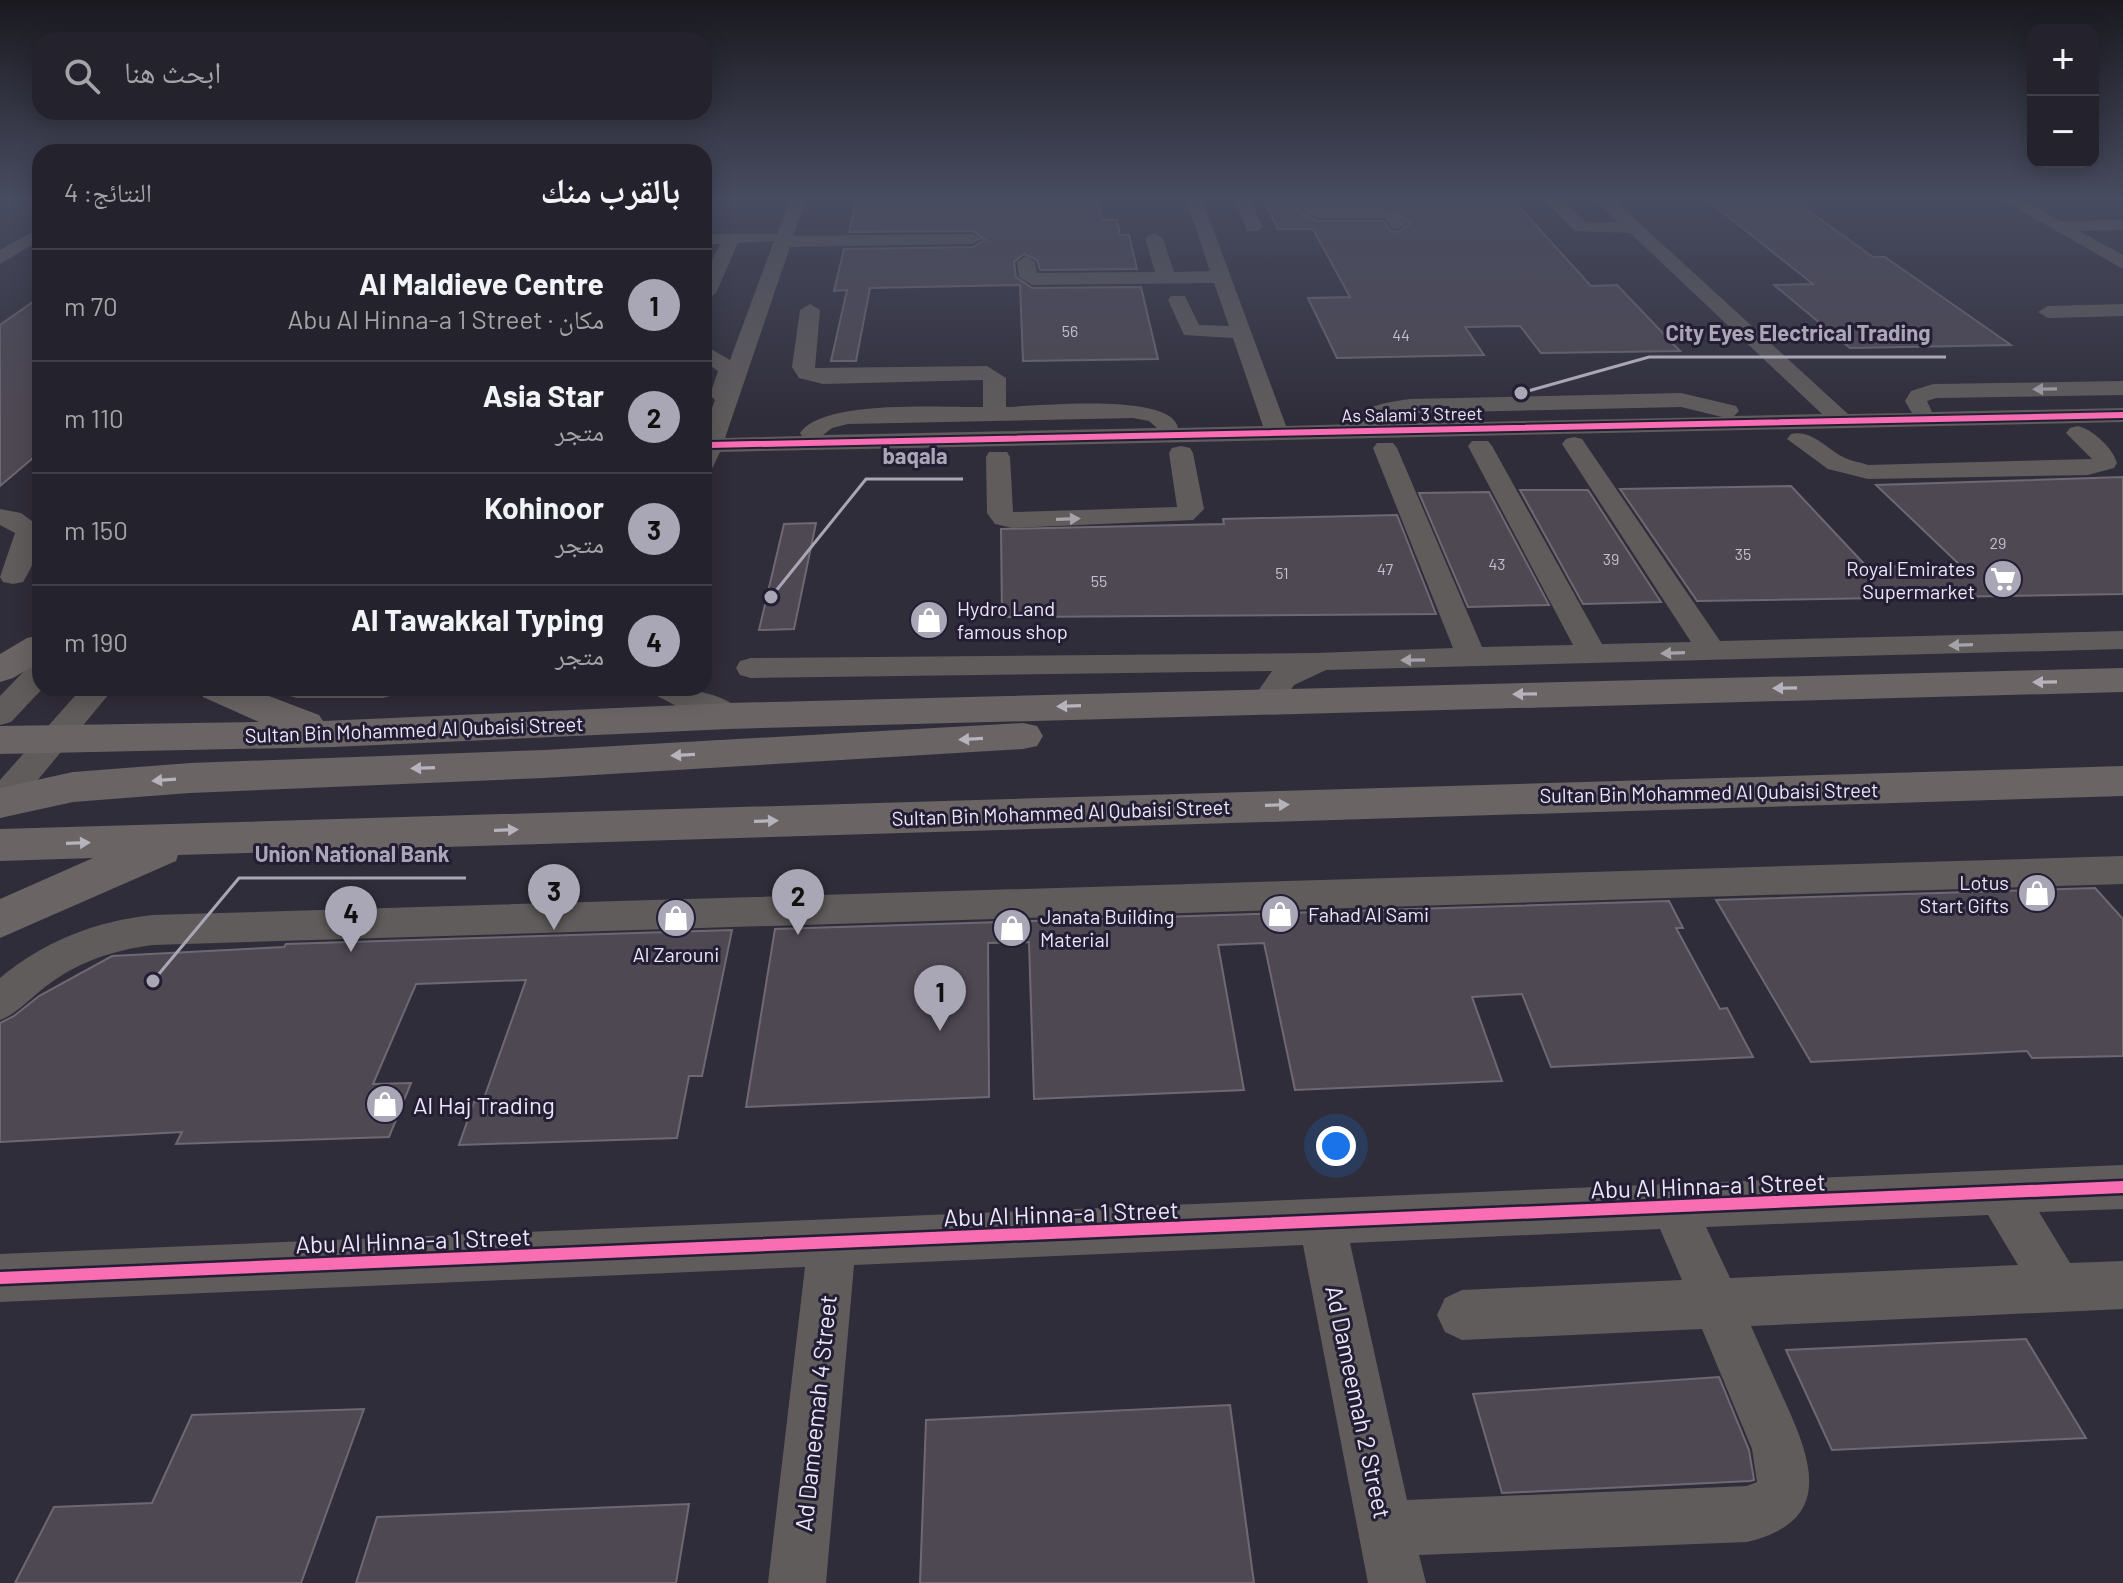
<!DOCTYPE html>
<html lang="ar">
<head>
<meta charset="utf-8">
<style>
	body { margin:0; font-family:Barlow,"Noto Naskh Arabic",sans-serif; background:#302f38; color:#f1f3f6; direction:rtl }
	.controls { position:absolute; right:24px; top:24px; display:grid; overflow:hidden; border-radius:16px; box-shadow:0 4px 20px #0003 }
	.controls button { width:72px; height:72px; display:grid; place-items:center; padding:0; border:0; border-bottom:2px solid #413f48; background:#24222c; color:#f1f3f6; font:40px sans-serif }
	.you { position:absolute; left:1336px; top:1146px; width:28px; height:28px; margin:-20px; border:6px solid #fff; border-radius:50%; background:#1a73e8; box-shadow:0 0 0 12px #1a73e833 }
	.badge { display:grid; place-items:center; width:52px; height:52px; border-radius:50%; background:#a9a6b5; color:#111; font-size:26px; font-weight:700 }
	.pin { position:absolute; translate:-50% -66px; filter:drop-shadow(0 2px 4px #0008) }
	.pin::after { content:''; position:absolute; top:42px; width:28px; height:24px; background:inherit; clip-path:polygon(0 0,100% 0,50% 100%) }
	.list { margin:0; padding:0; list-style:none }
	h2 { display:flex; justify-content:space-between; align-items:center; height:104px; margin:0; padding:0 32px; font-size:34px }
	h2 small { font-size:26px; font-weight:400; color:#a3a4a9 }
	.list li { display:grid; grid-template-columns:52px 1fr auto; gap:24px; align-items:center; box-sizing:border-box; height:112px; padding:0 32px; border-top:2px solid #413f48 }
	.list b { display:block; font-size:30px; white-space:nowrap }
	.list p { margin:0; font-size:26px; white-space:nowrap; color:#a3a4a9 }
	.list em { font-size:26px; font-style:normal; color:#a3a4a9 }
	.icon { flex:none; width:44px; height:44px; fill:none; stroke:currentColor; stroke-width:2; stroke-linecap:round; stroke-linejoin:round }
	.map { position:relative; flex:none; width:2123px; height:1583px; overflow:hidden; direction:ltr }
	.search { position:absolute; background:#24222c; box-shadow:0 4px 20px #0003; left:32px; top:32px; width:680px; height:88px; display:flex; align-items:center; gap:20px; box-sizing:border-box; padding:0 28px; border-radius:24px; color:#a3a4a9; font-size:30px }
	.panel { position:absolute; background:#24222c; box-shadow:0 4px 20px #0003; left:32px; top:144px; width:680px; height:552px; border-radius:24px; direction:rtl }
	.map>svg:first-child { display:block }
	.building { fill:#4e4853; stroke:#6e6873; stroke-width:2 }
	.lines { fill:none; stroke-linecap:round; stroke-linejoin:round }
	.minor { fill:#605c5c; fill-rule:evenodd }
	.major { fill:#6a6465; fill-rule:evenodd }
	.cycleway-far1-casing { stroke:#241e35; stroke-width:10 }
	.cycleway-casing { stroke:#241e35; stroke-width:17 }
	.cycleway-far1 { stroke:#f96db3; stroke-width:6 }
	.cycleway { stroke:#f96db3; stroke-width:12 }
	.oneway { fill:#a5a2aa }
	.oneway2 { fill:#b7b3bd }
	.labels { text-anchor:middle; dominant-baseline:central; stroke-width:6; stroke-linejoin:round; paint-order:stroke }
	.number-label { font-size:16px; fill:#c3bfce }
	.far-street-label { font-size:18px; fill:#eae7f7; stroke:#241e35 }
	.poi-label { font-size:20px; fill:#eae7f7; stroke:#241e35; text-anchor:start }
	.street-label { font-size:20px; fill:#eae7f7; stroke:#241e35 }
	.near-poi-label { font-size:24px; fill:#eae7f7; stroke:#241e35; text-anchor:start }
	.near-street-label { font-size:24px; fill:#eae7f7; stroke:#241e35 }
	.leader { fill:none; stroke:#a9a6b5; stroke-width:3 }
	.callout-dot { fill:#a9a6b5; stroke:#241e35; stroke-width:3 }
	.callout-label { font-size:22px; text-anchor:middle; font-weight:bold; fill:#a9a6b5; stroke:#241e35; stroke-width:6; stroke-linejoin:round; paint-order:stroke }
</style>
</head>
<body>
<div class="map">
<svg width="2123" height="1583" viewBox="0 0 2123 1583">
	<rect width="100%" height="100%" fill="#302d3a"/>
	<g class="building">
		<polygon points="857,199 1098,199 1102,220 1117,220 1120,235 1129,235 1137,269 1040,270 1037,260 1024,254 1014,262 1016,277 1032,288 1141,287 1158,359 1023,361 1020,285 870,288 856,361 831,361 847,290 834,291 844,249 973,247 985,240 973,231 849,232"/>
		<polygon points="1263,199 1295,199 1302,214 1318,221 1383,221 1390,230 1398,232 1410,224 1391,208 1368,204 1323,205 1319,199 1512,199 1591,286 1617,285 1680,351 1541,353 1520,326 1465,327 1484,355 1337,358 1308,298 1350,297 1313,229 1278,229"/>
		<polygon points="1706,199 1792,199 1873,257 1885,257 2011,345 1850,348 1774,285 1813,284"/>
		<polygon points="40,297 40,452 0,486 0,325"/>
		<polygon points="2123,477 2123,594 1697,601 1620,489 1791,486 1867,567 1960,565 1876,485"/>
		<polygon points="1520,490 1588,490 1661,602 1583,604"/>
		<polygon points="1489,492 1549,605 1468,607 1419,493"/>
		<polygon points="1397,515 1436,614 1002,617 1001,529 1224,524 1223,519"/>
		<polygon points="816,523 794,629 759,630 784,524"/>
		<polygon points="2095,888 2123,919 2123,1056 2032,1058 2027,1051 1811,1062 1716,900"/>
		<polygon points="1669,901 1683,928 1676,928 1720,1009 1727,1008 1753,1057 1551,1067 1522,994 1472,997 1502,1081 1295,1090 1264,943 1218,945 1244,1090 1034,1099 1029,942 988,943 989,1097 746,1107 775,929"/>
		<polygon points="732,930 702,1076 689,1076 677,1138 459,1145 474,1102 483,1101 526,980 416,984 373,1084 411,1083 389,1137 176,1144 182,1132 0,1142 0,1023 14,1016 39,996 112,956 284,947 286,944"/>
		<polygon points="2026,1339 2086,1438 1832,1450 1786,1350"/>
		<polygon points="1719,1377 1749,1450 1754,1480 1750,1481 1502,1493 1473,1394"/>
		<polygon points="1230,1405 1254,1583 920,1583 926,1420"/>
		<polygon points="364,1409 301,1583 15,1583 54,1507 152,1503 192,1415"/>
		<polygon points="689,1504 676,1583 356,1583 377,1517"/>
	</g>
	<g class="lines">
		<g class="minor">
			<path d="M790,199h16l-13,37 180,-2 9,5 -9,5 -183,3 -65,191 77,-2 -2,-3c24,-34 141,-25 183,-26v-27l-160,4 -24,-6 -7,-11 8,-57 10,-6 10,6 -5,58 172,-2 19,12v29c31,-1 166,-15 172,21l85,-2 -30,-88 -49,-3 -16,-35 3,-4h14l14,29 30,1 -15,-43 -182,2 -13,-8 -2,-15 9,-6 9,6 2,11 118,-1 -10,-34 9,-5 9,5 11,34 36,-1 -24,-72h16l84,227 70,-2 -3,-4c13,-16 38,-18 57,-21l271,-6 55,13 3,5 -5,5 88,-2 -192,-181 -55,-2 -32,-32h18l25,23h32l-23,-23h18l235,215 64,-1 -7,-12 6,-10 22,-7 190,-3v14l-187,3 -9,3 5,11 191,-4v14l-1403,30 -7,15 -9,2v-40l11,-29 -5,-5 8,-24 -14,-10v-16l26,15 44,-119 -36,2 -22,50 -10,6 -2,-22 16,-33h-16v-10h73zM1681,407l41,10 -347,7 18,-9 17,-2zM1133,418l16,3 8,7 -334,7 9,-7 16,-4z"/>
			<polygon points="1234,199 1250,199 1262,227 1259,231 1247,231"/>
			<path d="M1298,199h17l7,9c28,0 67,-9 85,16l-9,5 -6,-1 -8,-10h-65l-14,-5z"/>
			<polygon points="2001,199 2022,199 2060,221 2123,220 2123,230 2079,231 2123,255 2123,269"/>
			<polygon points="40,227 40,240 0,264 0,250"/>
			<polygon points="2123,304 2123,316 2048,318 2038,312 2048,306"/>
			<path d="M2078,426c15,4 35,22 39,37l-3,5 -26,7 -220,4 -40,-10 -41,-30 4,-5c20,-5 35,14 52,23 7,4 17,5 25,8l224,-6 -26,-26 4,-5z"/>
			<polygon points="1574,437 1582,439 1720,641 2123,631 2123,649 1326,670 1294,685 1278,708 1267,711 1256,708 1251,701 1272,671 751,678 740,675 736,668 740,661 751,658 1316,653 1453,648 1373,448 1377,443 1393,443 1397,448 1482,647 1573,645 1468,446 1472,441 1488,441 1492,446 1602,644 1691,642 1562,444 1566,439"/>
			<polygon points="1181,446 1190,448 1193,453 1204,509 1193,520 1013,528 995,524 987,513 986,457 989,452 1007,452 1010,457 1013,512 1177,507 1169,453 1172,448"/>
			<path d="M0,509l21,4 19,14c0,20 -6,38 -17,55l-10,2 -10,-2 -3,-5 15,-44 -15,-8z"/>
			<polygon points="40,663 40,688 43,688 11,722 0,725 0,696 29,666"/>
			<polygon points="82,688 114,688 12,811 0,814 0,780"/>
			<polygon points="282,688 398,688 394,695 383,698 297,698 286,695"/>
			<path d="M651,688c27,0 77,2 94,28l-5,7c-26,8 -61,-17 -85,-28z"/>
			<path d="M2123,856v28l-1970,61c-40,5 -76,17 -108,42 -16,12 -27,26 -45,33v-42c44,-37 96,-57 153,-63z"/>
			<path d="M2123,1165v44l-84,3 31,51 53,-2v48l-372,17c12,27 24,54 36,80 28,62 43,116 -40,136l-328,13 7,28h-58l-65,-338 -449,20 -28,318h-58l37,-316 -805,35v-48zM1988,1215l30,50 -288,13 -24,-51zM1660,1229l22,51 -220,10 -17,8 -8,17 8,17 17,8 240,-11 50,120 5,33 -10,4 -340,14 -57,-257z"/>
		</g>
		<g class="major">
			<polygon points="40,635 40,662 13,678 0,682 0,654 27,638"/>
			<polygon points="2123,668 2123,692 729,729 333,747 0,754 0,726 259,722 203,697 198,688 248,688 319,715 323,721 729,703"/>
			<polygon points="1023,723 1037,726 1043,736 1037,746 1023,749 544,778 190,793 73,802 0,818 0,788 73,772 190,763 544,750"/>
			<polygon points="2123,766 2123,796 178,855 176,861 0,938 0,899 93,858 0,861 0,829"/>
		</g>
		<defs>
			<polyline id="cycleway-far1" points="704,440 710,445 2123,415"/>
			<polyline id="cycleway" points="0,1278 2123,1187"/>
		</defs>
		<use href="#cycleway-far1" class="cycleway-far1-casing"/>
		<use href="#cycleway" class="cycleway-casing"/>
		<use href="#cycleway-far1" class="cycleway-far1"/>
		<use href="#cycleway" class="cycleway"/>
	</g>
	<defs><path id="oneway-solid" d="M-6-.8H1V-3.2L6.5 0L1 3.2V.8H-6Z" transform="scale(2)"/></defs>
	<g class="oneway">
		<use href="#oneway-solid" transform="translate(2045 389) rotate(179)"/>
		<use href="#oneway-solid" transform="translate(1068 519) rotate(-2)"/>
		<use href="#oneway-solid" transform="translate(1961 645) rotate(178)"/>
		<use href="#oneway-solid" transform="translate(1673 653) rotate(178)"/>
		<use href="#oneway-solid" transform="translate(1413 660) rotate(179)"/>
	</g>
	<g class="oneway2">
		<use href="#oneway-solid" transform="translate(2045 682) rotate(179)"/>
		<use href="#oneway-solid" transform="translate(1785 688) rotate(179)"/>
		<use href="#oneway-solid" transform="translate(1525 694) rotate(179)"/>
		<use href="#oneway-solid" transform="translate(1069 706) rotate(178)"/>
		<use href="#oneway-solid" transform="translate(971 739) rotate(177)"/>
		<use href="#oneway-solid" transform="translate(683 755) rotate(177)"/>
		<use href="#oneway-solid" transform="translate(423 768) rotate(178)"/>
		<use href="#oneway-solid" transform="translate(164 780) rotate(176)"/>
		<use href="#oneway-solid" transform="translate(1277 805) rotate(-2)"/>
		<use href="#oneway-solid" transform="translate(766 821) rotate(-2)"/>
		<use href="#oneway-solid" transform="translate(506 830) rotate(-2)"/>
		<use href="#oneway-solid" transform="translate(78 843) rotate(-2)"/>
	</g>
	<linearGradient id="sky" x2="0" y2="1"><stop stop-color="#1a1920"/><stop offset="0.47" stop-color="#484c60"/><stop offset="1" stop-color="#484c60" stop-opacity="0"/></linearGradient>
	<rect width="2123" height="421" fill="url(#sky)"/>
	<defs>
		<symbol id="supermarket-disc" viewBox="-11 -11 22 22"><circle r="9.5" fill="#a9a6b5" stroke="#241e35"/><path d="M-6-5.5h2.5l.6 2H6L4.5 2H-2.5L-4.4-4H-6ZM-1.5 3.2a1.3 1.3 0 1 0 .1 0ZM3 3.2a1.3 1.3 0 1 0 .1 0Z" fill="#fff"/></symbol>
		<symbol id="shop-disc" viewBox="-11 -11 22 22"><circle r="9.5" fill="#a9a6b5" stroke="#241e35"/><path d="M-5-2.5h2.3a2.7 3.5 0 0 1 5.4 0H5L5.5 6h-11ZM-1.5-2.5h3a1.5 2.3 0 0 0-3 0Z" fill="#fff"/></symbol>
	</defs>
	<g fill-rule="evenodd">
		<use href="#supermarket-disc" x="1981" y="557" width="44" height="44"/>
		<use href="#shop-disc" x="907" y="598" width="44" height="44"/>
		<use href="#shop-disc" x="2015" y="871" width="44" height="44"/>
		<use href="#shop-disc" x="1258" y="892" width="44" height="44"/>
		<use href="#shop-disc" x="654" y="896" width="44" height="44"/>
		<use href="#shop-disc" x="990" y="906" width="44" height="44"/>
		<use href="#shop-disc" x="363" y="1082" width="44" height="44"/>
	</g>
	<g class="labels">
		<g class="number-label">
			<text x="1070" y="330">56</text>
			<text x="1401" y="334">44</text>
			<text x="1998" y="542">29</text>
			<text x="1743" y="553">35</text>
			<text x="1611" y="558">39</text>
			<text x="1497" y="563">43</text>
			<text x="1385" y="568">47</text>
			<text x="1282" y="572">51</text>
			<text x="1099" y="580">55</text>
		</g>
		<g class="far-street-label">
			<text transform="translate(1412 414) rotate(-1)">As Salami 3 Street</text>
		</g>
		<g class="poi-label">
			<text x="1975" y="568" text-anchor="end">Royal Emirates<tspan x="1975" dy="23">Supermarket</tspan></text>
			<text x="957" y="608">Hydro Land<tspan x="957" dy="23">famous shop</tspan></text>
			<text x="2009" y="882" text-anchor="end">Lotus<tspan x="2009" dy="23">Start Gifts</tspan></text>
			<text x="1308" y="914">Fahad Al Sami</text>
			<text x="1040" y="916">Janata Building<tspan x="1040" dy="23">Material</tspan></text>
			<text x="676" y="954" text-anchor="middle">Al Zarouni</text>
		</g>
		<g class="street-label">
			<text transform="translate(414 729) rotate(-2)">Sultan Bin Mohammed Al Qubaisi Street</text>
			<text transform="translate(1709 792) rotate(-1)">Sultan Bin Mohammed Al Qubaisi Street</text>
			<text transform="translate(1061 812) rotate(-2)">Sultan Bin Mohammed Al Qubaisi Street</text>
		</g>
		<g class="near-poi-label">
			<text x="413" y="1104">Al Haj Trading</text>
		</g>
		<g class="near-street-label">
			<text transform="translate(1708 1185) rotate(-2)">Abu Al Hinna-a 1 Street</text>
			<text transform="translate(1061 1213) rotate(-2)">Abu Al Hinna-a 1 Street</text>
			<text transform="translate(413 1240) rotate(-2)">Abu Al Hinna-a 1 Street</text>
			<text transform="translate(1359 1402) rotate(78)">Ad Dameemah 2 Street</text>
			<text transform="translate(815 1413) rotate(-84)">Ad Dameemah 4 Street</text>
		</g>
	</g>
	<path class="leader" d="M1521 393L1649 357H1946M771 597L866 479H963M153 981L239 878H466"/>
	<g class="callout-dot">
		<circle cx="1521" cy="393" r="8"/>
		<circle cx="771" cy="597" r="8"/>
		<circle cx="153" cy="981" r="8"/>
	</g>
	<g class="callout-label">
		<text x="1798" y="341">City Eyes Electrical Trading</text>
		<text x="915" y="464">baqala</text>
		<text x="352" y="862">Union National Bank</text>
	</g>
</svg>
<div class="controls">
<button>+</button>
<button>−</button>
</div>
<div class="you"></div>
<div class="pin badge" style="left:940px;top:1031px">1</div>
<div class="pin badge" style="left:798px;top:935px">2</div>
<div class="pin badge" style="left:554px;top:930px">3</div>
<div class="pin badge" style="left:351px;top:952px">4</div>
<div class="search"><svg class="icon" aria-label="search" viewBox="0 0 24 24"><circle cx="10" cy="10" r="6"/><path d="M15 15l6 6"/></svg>ابحث هنا</div>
<section class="panel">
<h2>بالقرب منك<small>النتائج: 4</small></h2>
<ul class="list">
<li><span class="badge">1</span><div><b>Al Maldieve Centre</b><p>مكان · Abu Al Hinna-a 1 Street</p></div><em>70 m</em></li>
<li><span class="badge">2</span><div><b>Asia Star</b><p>متجر</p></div><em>110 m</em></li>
<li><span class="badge">3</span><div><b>Kohinoor</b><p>متجر</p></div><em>150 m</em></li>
<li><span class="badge">4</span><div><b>Al Tawakkal Typing</b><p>متجر</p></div><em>190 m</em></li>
</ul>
</section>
</div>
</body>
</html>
